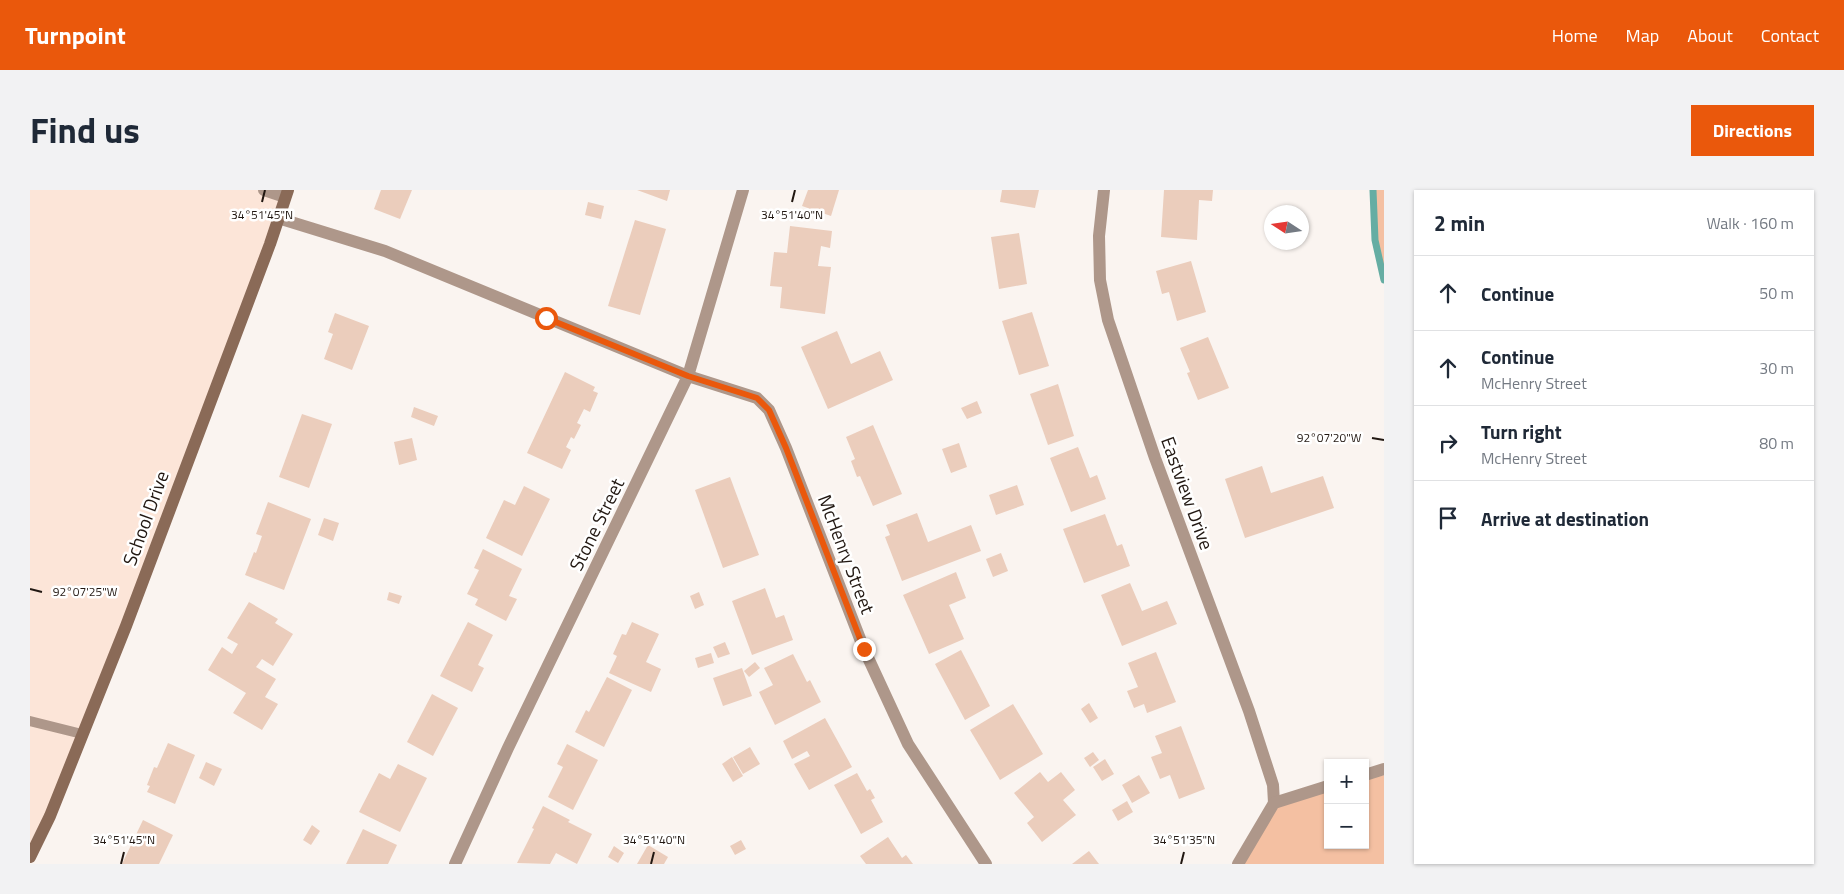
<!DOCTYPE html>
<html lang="en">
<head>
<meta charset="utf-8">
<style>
	body { margin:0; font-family:"Titillium Web",sans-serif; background:#f2f2f3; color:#1f2937 }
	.controls { position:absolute; right:15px; bottom:15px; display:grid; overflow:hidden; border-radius:0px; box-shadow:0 1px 4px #0004 }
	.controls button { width:45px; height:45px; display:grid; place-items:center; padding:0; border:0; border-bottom:1px solid #e0e1e3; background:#fff; color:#1f2937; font:25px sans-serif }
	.compass { position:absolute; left:1234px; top:15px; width:45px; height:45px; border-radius:50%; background:#fff; box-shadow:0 1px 4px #0004; rotate:282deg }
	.stop { position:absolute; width:15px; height:15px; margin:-11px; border:4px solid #ea580c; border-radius:50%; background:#fff }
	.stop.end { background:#ea580c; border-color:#fff; box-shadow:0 1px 5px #0008 }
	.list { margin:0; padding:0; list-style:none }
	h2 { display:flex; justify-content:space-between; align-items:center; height:65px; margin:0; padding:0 20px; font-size:21px }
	h2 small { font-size:16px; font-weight:400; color:#747a83 }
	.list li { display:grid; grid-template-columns:32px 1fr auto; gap:15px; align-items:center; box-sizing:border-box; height:75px; padding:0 20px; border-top:1px solid #e0e1e3 }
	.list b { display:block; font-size:19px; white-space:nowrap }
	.list p { margin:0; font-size:16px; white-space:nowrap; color:#747a83 }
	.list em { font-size:16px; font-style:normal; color:#747a83 }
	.icon { flex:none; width:28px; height:28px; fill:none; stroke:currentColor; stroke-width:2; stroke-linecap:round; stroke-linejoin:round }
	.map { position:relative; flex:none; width:1354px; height:674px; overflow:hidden; border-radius:0px }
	header { display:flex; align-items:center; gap:30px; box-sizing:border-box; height:70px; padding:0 25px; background:#ea580c; color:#fff }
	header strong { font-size:24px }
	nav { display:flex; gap:28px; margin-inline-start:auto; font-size:18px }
	.intro { display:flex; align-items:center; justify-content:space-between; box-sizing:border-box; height:120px; padding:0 30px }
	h1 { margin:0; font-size:35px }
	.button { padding:12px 22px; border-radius:0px; background:#ea580c; color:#fff; font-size:18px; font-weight:700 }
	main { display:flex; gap:30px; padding:0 30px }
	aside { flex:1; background:#fff; border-radius:0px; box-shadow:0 1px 4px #0004 }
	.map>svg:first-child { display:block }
	.built { fill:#fce5d8 }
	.green { fill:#f4c0a2 }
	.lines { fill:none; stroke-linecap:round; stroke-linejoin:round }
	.stream { stroke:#65ada3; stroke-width:7 }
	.building { fill:#ebcdbc }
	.lane { stroke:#ae978a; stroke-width:10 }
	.street { stroke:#ae978a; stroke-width:12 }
	.secondary { stroke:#8a6a57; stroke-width:12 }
	.route { stroke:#ea580c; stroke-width:6 }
	.ticks { fill:none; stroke:#211711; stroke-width:2 }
	.labels { text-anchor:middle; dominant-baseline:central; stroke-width:5; stroke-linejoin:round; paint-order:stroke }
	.street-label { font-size:19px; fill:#211711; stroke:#fff }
	.ticks-label { font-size:12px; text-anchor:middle; fill:#211711; stroke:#fff; stroke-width:5; stroke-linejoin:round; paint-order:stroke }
</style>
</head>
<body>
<header>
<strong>Turnpoint</strong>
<nav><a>Home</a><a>Map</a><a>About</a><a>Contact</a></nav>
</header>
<div class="intro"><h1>Find us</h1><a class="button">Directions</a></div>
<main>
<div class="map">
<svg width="1354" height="674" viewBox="0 0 1354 674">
	<rect width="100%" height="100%" fill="#faf4f0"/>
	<polygon class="built" points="0,0 258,0 240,54 0,667"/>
	<g class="green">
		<polygon points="1343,0 1354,0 1354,90 1345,50"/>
		<polygon points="1354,585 1354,674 1208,674 1244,613 1298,599 1298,655 1335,655 1335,589"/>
	</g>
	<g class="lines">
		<polyline class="stream" points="1343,0 1345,50 1354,90"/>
	</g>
	<g class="building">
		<polygon points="351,0 382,0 370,29 344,19"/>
		<polygon points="607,0 640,0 637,11"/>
		<polygon points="778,0 809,0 801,26 772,16"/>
		<polygon points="972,0 1009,0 1005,18 970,12"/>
		<polygon points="1134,0 1183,0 1182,11 1169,10 1167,50 1131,47"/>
		<polygon points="558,12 574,16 571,29 555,25"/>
		<polygon points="605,30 636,39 610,125 578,116"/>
		<polygon points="760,36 802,41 800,58 791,56 788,76 801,77 795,124 750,118 752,97 740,96 744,62 757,63"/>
		<polygon points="989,43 997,94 969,99 961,47"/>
		<polygon points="1161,71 1176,122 1147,131 1139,102 1132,104 1126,81"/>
		<polygon points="1002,122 1019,176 989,185 972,131"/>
		<polygon points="305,123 339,136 322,180 294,169 303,144 298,142"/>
		<polygon points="807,141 821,174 850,161 863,190 798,219 771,157"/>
		<polygon points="1178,147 1199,198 1168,210 1157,183 1160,182 1150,158"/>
		<polygon points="535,182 565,197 563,201 568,203 560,222 554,219 547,233 551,235 544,249 541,247 536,257 541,260 532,279 497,263"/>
		<polygon points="1028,194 1044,246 1018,255 1000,204"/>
		<polygon points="947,211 952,223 937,229 931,218"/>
		<polygon points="384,217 408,226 404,236 381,227"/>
		<polygon points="272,224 302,234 279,298 249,287"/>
		<polygon points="843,235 872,304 843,316 830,286 827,287 821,271 825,269 816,247"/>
		<polygon points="382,248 387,270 369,275 364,252"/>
		<polygon points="929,253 937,277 921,283 912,259"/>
		<polygon points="1048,257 1060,288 1067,285 1076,309 1041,322 1020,268"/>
		<polygon points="1232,276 1241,303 1293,286 1304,318 1215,348 1195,289"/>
		<polygon points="700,287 729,365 693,378 665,300"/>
		<polygon points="987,295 994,315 966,325 959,305"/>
		<polygon points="494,296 520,309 492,366 456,348 474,310 485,315"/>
		<polygon points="238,312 281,329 254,400 215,385 224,362 226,363 232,346 226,344"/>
		<polygon points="887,323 898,352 941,335 951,361 872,391 855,347 860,345 856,335"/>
		<polygon points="1075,324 1087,356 1092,354 1100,376 1054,393 1033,339"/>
		<polygon points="294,328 309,333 303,351 288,345"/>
		<polygon points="453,359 492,379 479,406 487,409 476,431 445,415 448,409 437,404 449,380 444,378"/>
		<polygon points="971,363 978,381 963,387 956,369"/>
		<polygon points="926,382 936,408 919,415 934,449 899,464 873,405"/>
		<polygon points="1100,393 1112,421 1137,411 1147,434 1092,456 1071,405"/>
		<polygon points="735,398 746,428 754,425 763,450 722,465 702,411"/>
		<polygon points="359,402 372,406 369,414 357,410"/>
		<polygon points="669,402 674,415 665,419 660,406"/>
		<polygon points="219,412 248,429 245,433 263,444 243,476 232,469 226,477 246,489 235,507 248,514 232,540 203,523 216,503 178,480 192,457 202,464 208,454 197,448"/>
		<polygon points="438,432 463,445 448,475 454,478 442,502 410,486"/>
		<polygon points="602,432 629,444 616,472 631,479 621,502 579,483 587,466 583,464 592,444 596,445"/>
		<polygon points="695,452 700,464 688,468 683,457"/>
		<polygon points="931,460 960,516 935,530 905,474"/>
		<polygon points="1126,462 1146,512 1117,523 1114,514 1104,518 1097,501 1108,497 1098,473"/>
		<polygon points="681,463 684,473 668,478 665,468"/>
		<polygon points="763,464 777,492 780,490 791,512 745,535 729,502 743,495 734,478"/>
		<polygon points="725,472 730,478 719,487 714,481"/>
		<polygon points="712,478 722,506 693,516 683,488"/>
		<polygon points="577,487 602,500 574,557 545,542 556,520 559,522"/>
		<polygon points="402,504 428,518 403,566 377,552"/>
		<polygon points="1059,513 1068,528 1060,533 1051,519"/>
		<polygon points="983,514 1013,564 970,590 940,540"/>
		<polygon points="795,528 822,577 779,600 764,574 780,566 777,561 762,569 753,551"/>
		<polygon points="1151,536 1175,599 1149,609 1140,585 1130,589 1121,567 1132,563 1125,546"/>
		<polygon points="138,553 165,565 145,614 117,602 120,596 117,595 124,577 127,578"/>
		<polygon points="537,554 568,570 543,620 518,607 533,577 527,574"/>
		<polygon points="720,557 730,574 713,584 703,567"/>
		<polygon points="1063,562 1069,570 1060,577 1054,568"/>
		<polygon points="702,567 713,586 703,592 692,574"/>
		<polygon points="1075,569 1084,584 1072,591 1063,577"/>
		<polygon points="176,572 192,579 184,596 169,588"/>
		<polygon points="368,574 397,588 370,642 329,622 349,583 360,589"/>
		<polygon points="1010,582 1018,592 1031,582 1045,600 1033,610 1046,625 1012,652 997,633 1004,627 984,603"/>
		<polygon points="827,583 837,601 840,599 845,608 841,610 853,632 831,644 804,595"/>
		<polygon points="1109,585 1120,603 1102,613 1092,595"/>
		<polygon points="1097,611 1103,622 1088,631 1082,620"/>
		<polygon points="513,616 540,630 538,632 562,644 547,674 526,663 520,674 487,673 504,639 502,638"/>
		<polygon points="113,630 143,645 129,674 92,674"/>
		<polygon points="282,635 290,641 281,655 273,650"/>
		<polygon points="333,639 367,655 358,674 316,674"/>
		<polygon points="858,647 872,668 876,665 883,674 836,674 830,666"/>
		<polygon points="711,650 716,659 705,665 700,656"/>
		<polygon points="618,655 638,667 634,674 607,674"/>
		<polygon points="584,656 594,663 588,673 578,667"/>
		<polygon points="1059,661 1069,674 1042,674"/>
	</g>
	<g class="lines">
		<polyline class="lane" points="0,531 52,544"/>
		<g class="street">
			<polyline points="234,0 255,7"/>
			<polyline points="1074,0 1069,46 1070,90 1078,130 1125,268 1219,521 1243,595 1244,613"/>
			<polyline points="248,28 355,61 658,186 727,208 739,220 756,258 834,459 878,554 956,674"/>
			<polyline points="1335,585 1354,579"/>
			<polyline points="425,674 478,558 658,186 713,0"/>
			<polyline points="1208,674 1244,613 1298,596"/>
		</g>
		<polyline class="secondary" points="0,667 20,626 96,436 240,54 258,0"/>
	</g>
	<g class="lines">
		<polyline class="route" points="516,128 658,186 727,208 739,220 756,258 834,459"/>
	</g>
	<path class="ticks" d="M232,12l3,-12M762,12l3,-12M1342,248l12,2M0,399l12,3M91,674l3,-12M621,674l3,-12M1151,674l3,-12"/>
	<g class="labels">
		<g class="street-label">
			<text transform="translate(1158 303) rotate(70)">Eastview Drive</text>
			<text transform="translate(115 328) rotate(-70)">School Drive</text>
			<text transform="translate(566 334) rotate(-64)">Stone Street</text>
			<text transform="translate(817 364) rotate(69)">McHenry Street</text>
		</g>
	</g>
	<g class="ticks-label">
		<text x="232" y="29">34°51'45"N</text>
		<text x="762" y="29">34°51'40"N</text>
		<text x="1299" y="252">92°07'20"W</text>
		<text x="55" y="406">92°07'25"W</text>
		<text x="94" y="654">34°51'45"N</text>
		<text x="624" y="654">34°51'40"N</text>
		<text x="1154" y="654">34°51'35"N</text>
	</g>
</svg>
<div class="controls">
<button>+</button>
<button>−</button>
</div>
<svg class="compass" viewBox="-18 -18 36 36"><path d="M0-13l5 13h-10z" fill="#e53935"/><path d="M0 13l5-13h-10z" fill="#747a83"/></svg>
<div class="stop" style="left:516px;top:128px"></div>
<div class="stop end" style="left:834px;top:459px"></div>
</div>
<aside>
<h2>2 min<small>Walk · 160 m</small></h2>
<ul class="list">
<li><svg class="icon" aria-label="ahead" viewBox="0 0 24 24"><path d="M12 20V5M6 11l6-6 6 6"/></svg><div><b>Continue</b></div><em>50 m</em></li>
<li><svg class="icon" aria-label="ahead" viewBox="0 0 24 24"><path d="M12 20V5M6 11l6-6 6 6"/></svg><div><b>Continue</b><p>McHenry Street</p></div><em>30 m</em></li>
<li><svg class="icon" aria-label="right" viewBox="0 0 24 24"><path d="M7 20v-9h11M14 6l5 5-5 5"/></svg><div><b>Turn right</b><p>McHenry Street</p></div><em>80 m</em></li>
<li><svg class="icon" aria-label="arrive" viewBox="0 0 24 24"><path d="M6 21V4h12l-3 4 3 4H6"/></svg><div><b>Arrive at destination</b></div></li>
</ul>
</aside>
</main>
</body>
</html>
